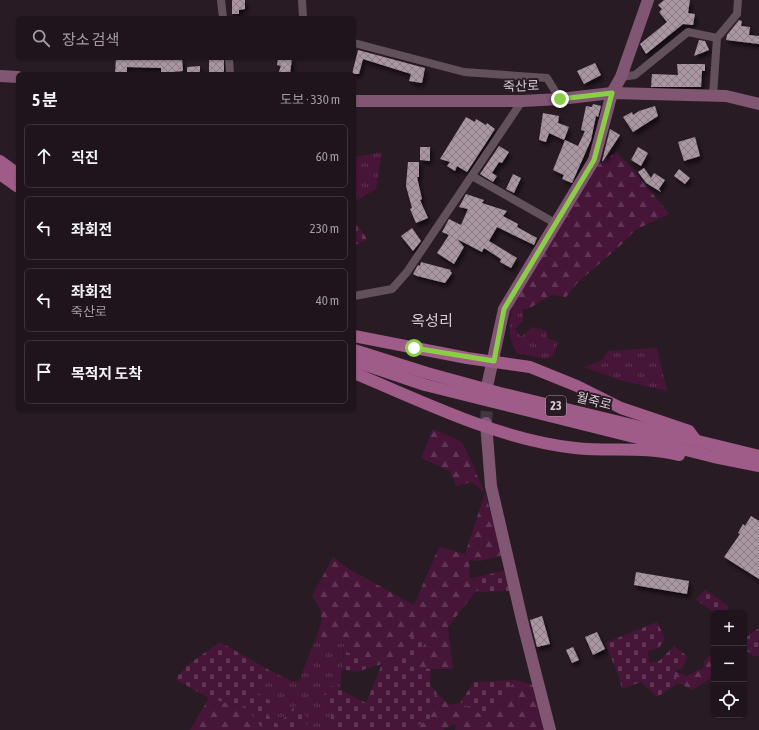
<!DOCTYPE html>
<html lang="ko">
<head>
<meta charset="utf-8">
<style>
	body { margin:0; font-family:"Asap Condensed","Noto Sans KR",sans-serif; background:#2c2128; color:#f1f3f6 }
	.controls { position:absolute; right:12px; bottom:12px; display:grid; overflow:hidden; border-radius:6px; box-shadow:0 1px 3px #0004 }
	.controls button { width:36px; height:36px; display:grid; place-items:center; padding:0; border:0; border-bottom:1px solid #3c333a; background:#1f141b; color:#f1f3f6; font:20px sans-serif }
	.stop { position:absolute; width:12px; height:12px; margin:-9px; border:3px solid #8ace47; border-radius:50%; background:#fff }
	.stop.end { background:#8ace47; border-color:#fff; box-shadow:0 1px 4px #0008 }
	.list { margin:0; padding:0; list-style:none }
	h2 { display:flex; justify-content:space-between; align-items:center; height:52px; margin:0; padding:0 16px; font-size:17px }
	h2 small { font-size:13px; font-weight:400; color:#a19ea3 }
	.list li { display:grid; grid-template-columns:26px 1fr auto; gap:12px; align-items:center; box-sizing:border-box; height:64px; margin:0 8px 8px; padding:0 8px; border:1px solid #3c333a; border-radius:6px }
	.list b { display:block; font-size:15px; white-space:nowrap }
	.list p { margin:0; font-size:13px; white-space:nowrap; color:#a19ea3 }
	.list em { font-size:13px; font-style:normal; color:#a19ea3 }
	.icon { flex:none; width:22px; height:22px; fill:none; stroke:currentColor; stroke-width:2; stroke-linecap:round; stroke-linejoin:round }
	.map { position:relative; flex:none; width:759px; height:730px; overflow:hidden }
	.search { position:absolute; background:#1f141b; box-shadow:0 1px 3px #0004; left:16px; top:16px; width:340px; height:44px; display:flex; align-items:center; gap:10px; box-sizing:border-box; padding:0 14px; border-radius:6px; color:#a19ea3; font-size:15px }
	.panel { position:absolute; background:#1f141b; box-shadow:0 1px 3px #0004; left:16px; top:72px; width:340px; height:340px; border-radius:6px }
	.map>svg:first-child { display:block }
	.grass { fill:url(#grass-tufts) }
	.forest { fill:url(#forest-firs) }
	.cemetery { fill:url(#cemetery-stones) }
	.building { fill:url(#building-cross-hatch); filter:url(#shadow) }
	.lines { fill:none; stroke-linecap:round; stroke-linejoin:round }
	.secondary-tunnel { stroke:#43363e; stroke-width:12; stroke-dasharray:12 6; stroke-linecap:butt }
	.street { stroke:#62515b; stroke-width:8 }
	.secondary { stroke:#815672; stroke-width:12 }
	.primary { stroke:#a05c89; stroke-width:12 }
	.route { stroke:#8ace47; stroke-width:5 }
	.labels { text-anchor:middle; dominant-baseline:central; stroke-width:4; stroke-linejoin:round; paint-order:stroke }
	.shield { fill:#291b24; stroke:#a4989f; stroke-width:1 }
	.shield-label { font-size:12px; font-weight:bold; fill:#d8ced4 }
	.street-label { font-size:13px; fill:#d8ced4; stroke:#291b24 }
	.quarter-label { font-size:15px; fill:#d8ced4; stroke:#291b24 }
</style>
</head>
<body>
<div class="map">
<svg width="759" height="730" viewBox="0 0 759 730">
	<defs>
		<pattern id="grass-tufts" width="24" height="20" patternUnits="userSpaceOnUse"><rect width="24" height="20" fill="#471538"/><path d="M3 7l-1-3M5 7V3M7 7l1-3M15 17l-1-3M17 17v-4M19 17l1-3" fill="none" stroke="#613654"/></pattern>
		<pattern id="forest-firs" width="22" height="20" patternUnits="userSpaceOnUse"><rect width="22" height="20" fill="#471538"/><path d="M5 1l3.5 6h-7zM16 11l3.5 6h-7z" fill="#613654"/></pattern>
		<pattern id="cemetery-stones" width="16" height="16" patternUnits="userSpaceOnUse"><rect width="16" height="16" fill="#471538"/><path d="M2 7V4a2 2 0 0 1 4 0v3zM10 15v-3a2 2 0 0 1 4 0v3z" fill="#613654"/></pattern>
		<pattern id="building-cross-hatch" width="8" height="8" patternUnits="userSpaceOnUse"><rect width="8" height="8" fill="#a996a1"/><path d="M0 0l8 8M0 8l8-8" fill="none" stroke="#8a7c84"/></pattern>
		<filter id="shadow"><feDropShadow dx="2.5" dy="4" stdDeviation="2" flood-color="#0009"/></filter>
	</defs>
	<rect width="100%" height="100%" fill="#291b24"/>
	<g class="grass">
		<polygon points="382,152 376,189 354,202 354,157"/>
		<path d="M512,309h11v12l-8,8 6,8 11,-10 15,4v7l11,4 -5,14 -8,3 -28,-6c-9,-16 -9,-26 -5,-44z"/>
		<polygon points="657,348 667,391 619,380 584,367 602,360 608,351"/>
		<polygon points="317,635 344,644 340,690 332,686 330,730 303,730 309,720 278,725 268,715 254,691 269,670 291,681 299,681"/>
	</g>
	<g class="forest">
		<polygon points="616,152 631,167 669,214 635,230 622,244 578,282 566,297 552,295 528,309 512,309 519,293 598,165"/>
		<path d="M433,429l29,13 23,51 18,62 -23,6 -11,-1 1,17 9,10 -31,40 5,42h-22l-22,-3 9,-11 -10,-12 -1,11 -10,10h-15l-14,4c-6,-11 -12,-14 -24,-16v-8l-27,-9c7,-16 6,-25 -5,-39l21,-39 14,11 67,37 25,-58 26,7 20,-61 -13,-11 -16,4 -6,-15 -29,-13z"/>
		<polygon points="714,653 714,676 693,690 678,683 674,671 686,676 703,668 705,660"/>
		<polygon points="515,680 534,685 544,730 455,730 455,724 443,730 419,730 418,725 431,719 429,703 437,693 449,705 460,703 485,716 501,699"/>
		<polygon points="209,698 248,709 263,730 190,730"/>
	</g>
	<g class="cemetery">
		<polygon points="354,220 367,239 354,246"/>
		<polygon points="507,570 511,591 475,592 479,587 472,578"/>
		<polygon points="705,589 729,607 724,613 716,613 696,600"/>
		<polygon points="657,622 665,638 659,648 648,651 649,663 659,661 674,646 688,657 682,668 674,671 678,683 657,697 641,682 622,689 619,677 605,643"/>
		<polygon points="759,628 759,656 754,656 744,649 744,639"/>
		<polygon points="414,632 427,640 418,655 409,666 431,669 430,685 437,693 429,703 431,719 418,725 419,730 330,730 331,715 320,699 332,686 366,703 382,664 397,664 407,654 408,643"/>
		<polygon points="220,642 269,670 254,691 274,703 268,715 278,725 297,704 309,720 303,730 263,730 248,709 209,698 175,679 189,664"/>
		<path d="M344,652c12,2 18,5 24,16l-10,4 -16,-3z"/>
		<polygon points="515,680 501,699 485,716 460,703 474,682"/>
	</g>
	<g class="building">
		<polygon points="232,0 245,0 245,9 239,10 239,14 232,14"/>
		<polygon points="664,0 690,0 688,13 695,14 693,25 683,24 646,54 640,44 667,22 659,12 662,9 658,5"/>
		<polygon points="739,20 742,21 741,26 750,27 749,35 759,36 759,44 726,40 727,35"/>
		<polygon points="699,40 705,41 709,50 694,56"/>
		<polygon points="358,50 425,68 422,83 409,81 411,74 363,59 359,74 352,74"/>
		<polygon points="116,58 182,58 183,71 161,73 161,68 127,67 127,74 115,74"/>
		<polygon points="278,58 292,58 290,74 278,74 281,66 277,65"/>
		<rect x="209" y="60" width="15" height="12"/>
		<polygon points="595,63 601,75 584,84 577,71"/>
		<polygon points="677,64 705,64 705,71 702,71 701,87 651,87 652,74 678,75"/>
		<polygon points="200,66 200,74 187,74 187,67"/>
		<polygon points="593,104 601,106 598,117 596,116 591,140 572,183 562,179 564,175 553,170 565,140 578,146 585,131 581,130 586,106 592,107"/>
		<polygon points="655,106 658,116 633,132 623,117 632,112 633,115 639,111"/>
		<polygon points="543,113 559,116 558,123 569,127 564,140 549,133 546,142 539,140"/>
		<polygon points="466,117 475,122 476,119 486,125 487,123 495,129 467,172 457,166 455,171 447,166 450,162 440,159"/>
		<polygon points="610,129 620,135 603,161 602,161"/>
		<polygon points="695,137 700,156 684,161 678,142"/>
		<polygon points="499,146 509,152 502,163 499,162 492,173 497,176 493,182 480,174"/>
		<polygon points="420,147 430,147 430,161 420,160"/>
		<polygon points="638,147 648,153 641,166 631,160"/>
		<polygon points="408,162 419,162 419,177 417,177 422,199 420,200 428,218 416,223 410,209 412,208 406,186"/>
		<polygon points="644,168 651,178 654,173 665,180 659,189 661,192 646,183 638,172"/>
		<polygon points="679,169 690,178 685,184 674,176"/>
		<polygon points="513,174 521,178 514,193 506,189"/>
		<polygon points="466,194 484,200 482,203 507,211 503,216 518,224 517,227 537,238 534,245 497,227 489,241 517,258 511,268 500,262 501,259 484,248 482,252 457,239 464,247 454,264 437,253 449,235 442,232 449,219 461,225 468,209 459,207"/>
		<polygon points="412,228 421,241 413,251 401,236"/>
		<polygon points="421,262 451,270 450,271 452,273 445,283 417,276 413,274 418,265 420,266"/>
		<polygon points="751,516 759,521 759,579 724,557 740,534 738,533 743,524 745,526"/>
		<polygon points="636,572 689,581 687,594 634,585"/>
		<polygon points="542,616 550,644 537,647 530,620"/>
		<polygon points="597,632 605,649 593,655 585,637"/>
		<polygon points="573,647 579,660 572,663 566,650"/>
	</g>
	<g class="lines">
		<polyline class="secondary-tunnel" points="486,423 488,391"/>
		<g class="street">
			<polyline points="221,0 223,18"/>
			<polyline points="302,0 303,18"/>
			<polyline points="717,38 737,14 738,0"/>
			<polyline points="354,43 464,72 547,78 560,99"/>
			<polyline points="229,58 230,74"/>
			<polyline points="621,77 635,75 688,32 717,38 713,95"/>
			<polyline points="472,176 555,223"/>
			<polyline points="354,296 392,289 407,272 522,101"/>
		</g>
		<g class="secondary">
			<polyline points="0,76 18,77"/>
			<polyline points="354,101 522,101 560,99 612,93 726,96 759,104"/>
			<polyline points="488,382 504,309 594,160 612,93 621,77 648,0"/>
			<polyline points="486,423 491,486 522,620 550,730"/>
		</g>
		<g class="primary">
			<polyline points="0,161 18,174"/>
			<polyline points="0,174 18,187"/>
			<polyline points="354,336 467,358 530,367 577,386 621,408 689,431 695,439"/>
			<polyline points="354,350 427,373 500,393 759,456"/>
			<polyline points="354,361 425,385 714,457 759,466"/>
			<path d="M354,373c72,30 143,66 221,75 35,4 70,-2 104,7"/>
		</g>
	</g>
	<g class="lines">
		<polyline class="route" points="414,348 494,361 504,309 594,160 612,93 560,99"/>
	</g>
	<g class="labels">
		<rect class="shield" x="546" y="396" width="20" height="20" rx="3"/>
		<g class="shield-label">
			<text x="556" y="406">23</text>
		</g>
		<g class="street-label">
			<text transform="translate(521 86) rotate(-2)">죽산로</text>
			<text transform="translate(594 401) rotate(14)">월죽로</text>
		</g>
		<g class="quarter-label">
			<text x="432" y="320">옥성리</text>
		</g>
	</g>
</svg>
<div class="controls">
<button>+</button>
<button>−</button>
<button><svg class="icon" aria-label="locate" viewBox="0 0 24 24"><circle cx="12" cy="12" r="6"/><path d="M12 2v4M12 18v4M2 12h4M18 12h4"/></svg></button>
</div>
<div class="stop" style="left:414px;top:348px"></div>
<div class="stop end" style="left:560px;top:99px"></div>
<div class="search"><svg class="icon" aria-label="search" viewBox="0 0 24 24"><circle cx="10" cy="10" r="6"/><path d="M15 15l6 6"/></svg>장소 검색</div>
<section class="panel">
<h2>5 분<small>도보 · 330 m</small></h2>
<ul class="list">
<li><svg class="icon" aria-label="ahead" viewBox="0 0 24 24"><path d="M12 20V5M6 11l6-6 6 6"/></svg><div><b>직진</b></div><em>60 m</em></li>
<li><svg class="icon" aria-label="left" viewBox="0 0 24 24"><path d="M17 20v-9H6M10 6l-5 5 5 5"/></svg><div><b>좌회전</b></div><em>230 m</em></li>
<li><svg class="icon" aria-label="left" viewBox="0 0 24 24"><path d="M17 20v-9H6M10 6l-5 5 5 5"/></svg><div><b>좌회전</b><p>죽산로</p></div><em>40 m</em></li>
<li><svg class="icon" aria-label="arrive" viewBox="0 0 24 24"><path d="M6 21V4h12l-3 4 3 4H6"/></svg><div><b>목적지 도착</b></div></li>
</ul>
</section>
</div>
</body>
</html>
